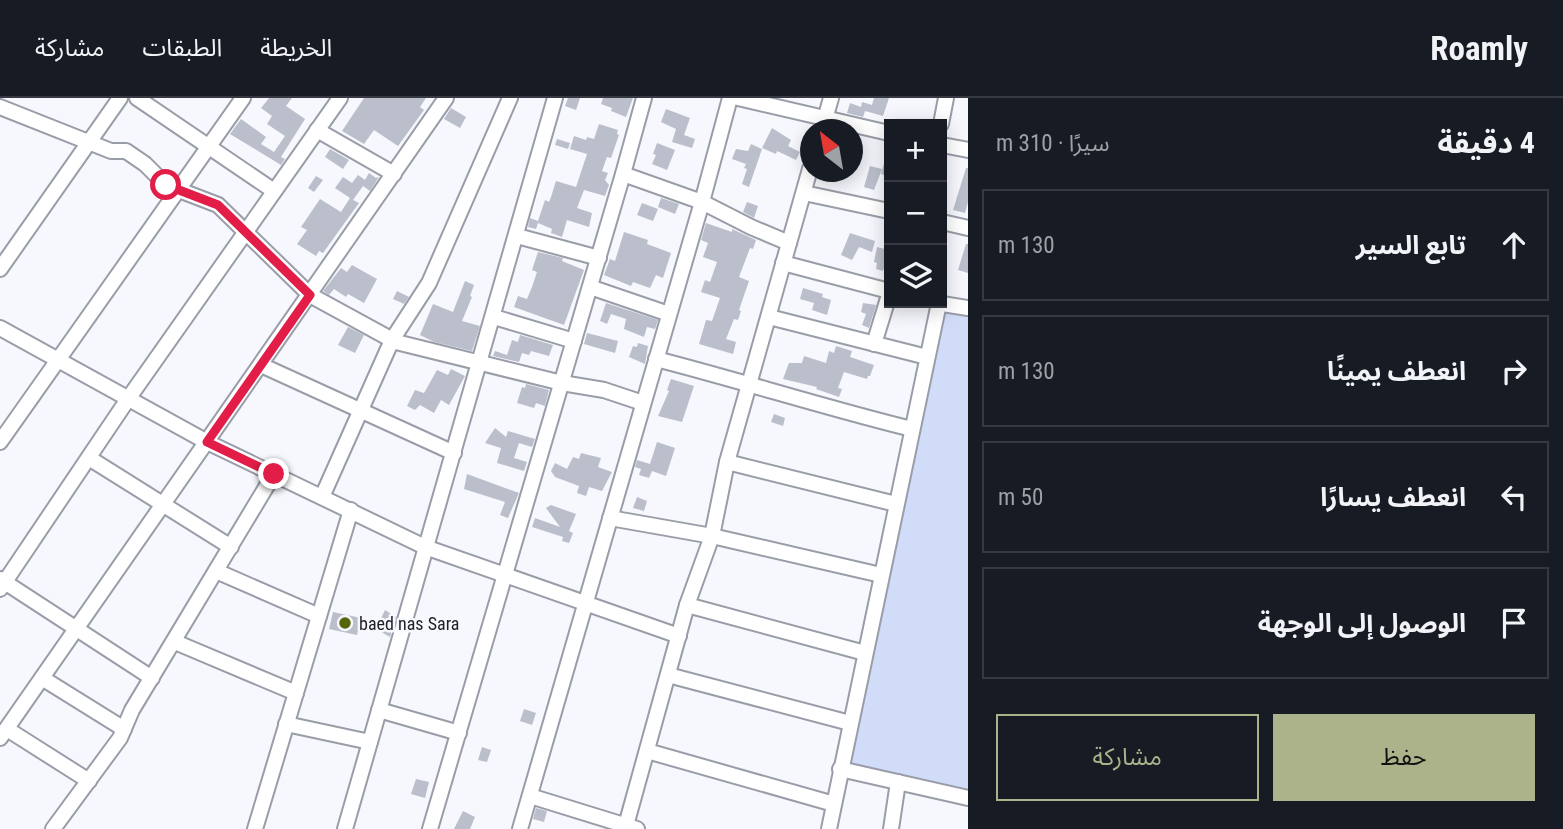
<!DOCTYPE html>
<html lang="ar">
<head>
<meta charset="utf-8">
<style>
	body { margin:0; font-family:"Roboto Condensed","Noto Sans Arabic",sans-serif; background:#242831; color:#f1f3f6; direction:rtl }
	.controls { position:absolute; right:21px; top:21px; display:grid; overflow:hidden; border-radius:0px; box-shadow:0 4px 18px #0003 }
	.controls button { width:63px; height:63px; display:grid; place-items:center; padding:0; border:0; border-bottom:2px solid #363941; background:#171b24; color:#f1f3f6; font:35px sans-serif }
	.compass { position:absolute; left:800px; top:21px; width:63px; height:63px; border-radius:50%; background:#171b24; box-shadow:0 4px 18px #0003; rotate:329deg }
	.stop { position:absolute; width:21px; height:21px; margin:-16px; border:5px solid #e11d48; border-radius:50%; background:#fff }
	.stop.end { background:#e11d48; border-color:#fff; box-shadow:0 2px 7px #0008 }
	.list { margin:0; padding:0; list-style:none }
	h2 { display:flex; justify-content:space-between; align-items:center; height:91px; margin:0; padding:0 28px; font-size:30px }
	h2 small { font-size:23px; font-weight:400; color:#9ea1a6 }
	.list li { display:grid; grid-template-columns:46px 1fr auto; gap:21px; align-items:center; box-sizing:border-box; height:112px; margin:0 14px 14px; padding:0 14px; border:2px solid #363941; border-radius:0px }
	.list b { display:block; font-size:26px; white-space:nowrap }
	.list em { font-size:23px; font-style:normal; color:#9ea1a6 }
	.actions { display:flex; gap:14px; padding:21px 28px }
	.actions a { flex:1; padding:16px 0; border:2px solid #acb38b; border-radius:0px; text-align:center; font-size:24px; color:#acb38b }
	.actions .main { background:#acb38b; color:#111 }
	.icon { flex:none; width:38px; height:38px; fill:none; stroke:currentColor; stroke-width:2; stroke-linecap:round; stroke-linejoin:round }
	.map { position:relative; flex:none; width:968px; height:731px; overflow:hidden; direction:ltr }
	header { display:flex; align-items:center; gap:42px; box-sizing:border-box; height:98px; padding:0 35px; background:#171b24; border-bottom:2px solid #363941 }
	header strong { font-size:33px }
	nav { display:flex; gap:38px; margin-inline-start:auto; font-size:24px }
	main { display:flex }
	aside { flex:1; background:#171b24 }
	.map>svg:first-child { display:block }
	.green { fill:#d1dcf8 }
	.building { fill:#babfcb }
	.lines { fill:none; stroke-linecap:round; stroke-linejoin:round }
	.minor-casing { stroke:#999da8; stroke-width:18 }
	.minor { stroke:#fff; stroke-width:14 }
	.route { stroke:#e11d48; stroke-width:9 }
	.poi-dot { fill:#576509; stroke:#f6f8fd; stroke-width:2.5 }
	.labels { text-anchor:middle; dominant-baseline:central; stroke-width:5; stroke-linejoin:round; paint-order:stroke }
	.poi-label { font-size:18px; fill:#1e1f24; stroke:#f6f8fd; text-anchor:start }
</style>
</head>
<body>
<header>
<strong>Roamly</strong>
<nav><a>الخريطة</a><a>الطبقات</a><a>مشاركة</a></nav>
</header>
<main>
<aside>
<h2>4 دقيقة<small>سيرًا · 310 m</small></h2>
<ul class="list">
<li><svg class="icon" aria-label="ahead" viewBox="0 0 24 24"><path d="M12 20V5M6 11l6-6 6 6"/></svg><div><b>تابع السير</b></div><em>130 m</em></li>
<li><svg class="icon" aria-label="right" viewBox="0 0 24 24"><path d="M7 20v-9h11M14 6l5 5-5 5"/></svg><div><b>انعطف يمينًا</b></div><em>130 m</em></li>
<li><svg class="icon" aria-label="left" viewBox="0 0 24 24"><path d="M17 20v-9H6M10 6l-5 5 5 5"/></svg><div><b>انعطف يسارًا</b></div><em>50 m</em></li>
<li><svg class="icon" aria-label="arrive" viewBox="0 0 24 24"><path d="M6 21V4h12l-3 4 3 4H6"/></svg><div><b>الوصول إلى الوجهة</b></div></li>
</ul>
<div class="actions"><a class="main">حفظ</a><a>مشاركة</a></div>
</aside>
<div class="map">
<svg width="968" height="731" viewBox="0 0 968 731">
	<rect width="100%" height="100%" fill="#f6f8fd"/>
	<polygon class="green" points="938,211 968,216 968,692 847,669"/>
	<g class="building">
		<polygon points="269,0 292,0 286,8 305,21 281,59 285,61 281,67 230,36 241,21 266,39 261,46 274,54 285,38 267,26 272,18 261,10"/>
		<polygon points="364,0 426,0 420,9 424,12 398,48 374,32 364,46 342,33"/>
		<polygon points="568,0 580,0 576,12 565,8"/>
		<polygon points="603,0 633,0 626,19 611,13 612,10 601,6"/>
		<polygon points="874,0 889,0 883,18 865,13 863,19 847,15 850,5 861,9 862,4 872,7"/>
		<polygon points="451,10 466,19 460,30 444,21"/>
		<polygon points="666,11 690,20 684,37 695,41 692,50 672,44 676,31 661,24"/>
		<polygon points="599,26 618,32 617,36 619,37 611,60 607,59 602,73 608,75 605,82 609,87 605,98 584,92 577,110 592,115 589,129 567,122 562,139 551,135 552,131 538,125 536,131 528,129 530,120 538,123 545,102 549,104 551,99 556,83 576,89 587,56 570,51 574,38 586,42 587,39 594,41"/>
		<polygon points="772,30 791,42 788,48 800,54 796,62 777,53 776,56 762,50"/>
		<polygon points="557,41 570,45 568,51 555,47"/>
		<polygon points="657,45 675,52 667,72 652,66 656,57 653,56"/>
		<polygon points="751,46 762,51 749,89 742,86 747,71 744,70 746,66 732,61 736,51 748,53"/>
		<polygon points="330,51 349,62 343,71 325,59"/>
		<polygon points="887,55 889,56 889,79 881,76"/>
		<polygon points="870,68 882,71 874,92 864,89"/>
		<polygon points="966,70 968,70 968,104 965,115 953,112"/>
		<polygon points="369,75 376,80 379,79 370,93 363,88 353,102 359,105 323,155 319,153 316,158 297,146 307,132 301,129 320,101 341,114 350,100 335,90 343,79 352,85 358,77 365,82"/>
		<polygon points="316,78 323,82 314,94 308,90"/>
		<polygon points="661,100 679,106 675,116 658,109"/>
		<polygon points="747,104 758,108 754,120 743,114"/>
		<polygon points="642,105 658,111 653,123 637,117"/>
		<polygon points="706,125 732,134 732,131 756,142 753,151 750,150 739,179 749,183 739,212 741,213 738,222 734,221 726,241 736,244 733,256 699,246 706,222 712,223 720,200 701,194 705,182 710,184 717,164 703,159 708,145 701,142"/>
		<polygon points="624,134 648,142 647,146 671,155 663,180 656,177 650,190 633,184 631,188 604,177 610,161 615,163"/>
		<polygon points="850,135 875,143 872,154 859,149 852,162 841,157"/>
		<polygon points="966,146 968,146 968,175 958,172"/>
		<polygon points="877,149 889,152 889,169 885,167 883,173 876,171 877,165 874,164"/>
		<polygon points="538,154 563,160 562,163 584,172 564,227 514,209 518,198 527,201 532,189 537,174 532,172"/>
		<polygon points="352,167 377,181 364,205 348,196 346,199 334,191 329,197 323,193 341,170 347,174"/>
		<polygon points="465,183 474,187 470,198 472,199 462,223 480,228 472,253 434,244 420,237 433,206 453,214"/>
		<polygon points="803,190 823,196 822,199 831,202 827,217 812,212 814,205 800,201"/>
		<polygon points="397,193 409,199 404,206 393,201"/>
		<polygon points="606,205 658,222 655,231 647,229 644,239 624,231 626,221 611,216 607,226 600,223"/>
		<polygon points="863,205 876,207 869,230 862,227 866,216 861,214"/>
		<polygon points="348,229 364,237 355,255 338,247"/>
		<polygon points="587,235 618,243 615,255 584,246"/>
		<polygon points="520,237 553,247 549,258 531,253 529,257 522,255 519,264 493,258 495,253 507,257 512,242 518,244"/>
		<polygon points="638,245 648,248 645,266 629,259 633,248 637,249"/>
		<polygon points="836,248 852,253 850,259 874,267 870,278 868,278 867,281 844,274 838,290 842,291 839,299 816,291 817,289 783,281 789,265 802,265 804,258 826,265 829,253 834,255"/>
		<polygon points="451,271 465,278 449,307 441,302 434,315 420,307 415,312 407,308 415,292 424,295 437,272 448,277"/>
		<polygon points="671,281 694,288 682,324 658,318 669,293 667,292"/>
		<polygon points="526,286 549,292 545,308 536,305 534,310 517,305 522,289 525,290"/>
		<polygon points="774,316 785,320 783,328 771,324"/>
		<polygon points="495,330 506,339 508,333 535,341 532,349 519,345 514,360 527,364 524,373 497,365 501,350 485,345"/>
		<polygon points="657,344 675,350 666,378 652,373 649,380 639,377 641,371 635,369 637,362 650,366"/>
		<polygon points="581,355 601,360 598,369 612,374 602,393 589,389 586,398 577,395 579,388 555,379 551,373 555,365 567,371 573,359 579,361"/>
		<polygon points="467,376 519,395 508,420 500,417 505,404 464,391"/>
		<polygon points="637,399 647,403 644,413 633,410"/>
		<polygon points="551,407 576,416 569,433 573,435 569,445 562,443 563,439 532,429 535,420 560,429 546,410"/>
		<polygon points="385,512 396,519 390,539 376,531"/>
		<polygon points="333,514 361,520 357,537 329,531"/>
		<polygon points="524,611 536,615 532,627 520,623"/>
		<polygon points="482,649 491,652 487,664 478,662"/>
		<polygon points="416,681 429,684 425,700 411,696"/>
		<polygon points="536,710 547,713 544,724 533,721"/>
		<polygon points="463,713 475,719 470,731 454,731"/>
	</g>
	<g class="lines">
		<defs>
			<g id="minor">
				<polyline points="137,0 274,93"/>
				<polyline points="738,0 889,35"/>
				<polyline points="0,9 111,53 126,53 145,66 166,87 218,107 310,197 396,244 562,285 604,292 643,305"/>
				<polyline points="941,26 946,0"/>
				<polyline points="317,32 394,76"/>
				<polyline points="822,32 831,0"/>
				<polyline points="942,47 968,52"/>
				<polyline points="623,76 702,104 751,129 789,145"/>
				<polyline points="804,95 889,113"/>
				<polyline points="942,124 968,130"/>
				<polyline points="517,138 599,160"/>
				<polyline points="783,165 889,193"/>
				<polyline points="0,171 120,0"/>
				<polyline points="590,189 669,216"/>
				<polyline points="936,205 968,210"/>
				<polyline points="494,219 574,243"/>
				<polyline points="769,219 927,259"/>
				<polyline points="0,230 207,344 425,449 679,538"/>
				<polyline points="874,246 889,197"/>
				<path d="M656,261c86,22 170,49 256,70"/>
				<polyline points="261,267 454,355"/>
				<polyline points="0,344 243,0"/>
				<polyline points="89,360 231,449"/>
				<polyline points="727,364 896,406"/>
				<polyline points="322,399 392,242 429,185 510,0"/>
				<polyline points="610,420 712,438 881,477"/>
				<polyline points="216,473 319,518"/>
				<polyline points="0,481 152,580"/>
				<polyline points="0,491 128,301 340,0"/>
				<polyline points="687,507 865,555"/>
				<polyline points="175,544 296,595"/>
				<polyline points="668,577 850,625"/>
				<polyline points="42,580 124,631"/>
				<polyline points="379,612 459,635"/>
				<polyline points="286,626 370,644"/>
				<polyline points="7,631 89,683"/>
				<polyline points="0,640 446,0"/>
				<polyline points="647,653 834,706"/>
				<polyline points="840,671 968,700"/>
				<polyline points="530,698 637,731"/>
				<polyline points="53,731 120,640 132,612 274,376"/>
				<polyline points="255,731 351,412"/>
				<polyline points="345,731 555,0"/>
				<polyline points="430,731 623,76 644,0"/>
				<polyline points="520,731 702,104 730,0"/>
				<polyline points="625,731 687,507 712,438 727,364 810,71"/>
				<polyline points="829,731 939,205"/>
				<polyline points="891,731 898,684"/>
			</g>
		</defs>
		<use href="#minor" class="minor-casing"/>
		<use href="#minor" class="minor"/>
	</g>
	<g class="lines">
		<polyline class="route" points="166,87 218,107 310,197 207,344 274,376"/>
	</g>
	<circle class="poi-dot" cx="345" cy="525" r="7"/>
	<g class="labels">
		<g class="poi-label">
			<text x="359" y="525">baed nas Sara</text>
		</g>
	</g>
</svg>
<div class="controls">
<button>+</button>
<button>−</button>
<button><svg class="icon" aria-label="layers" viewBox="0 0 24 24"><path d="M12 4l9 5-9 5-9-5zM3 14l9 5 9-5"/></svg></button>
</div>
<svg class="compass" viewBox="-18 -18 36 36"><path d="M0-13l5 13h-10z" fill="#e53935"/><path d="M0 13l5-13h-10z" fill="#9ea1a6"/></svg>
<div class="stop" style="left:166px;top:87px"></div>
<div class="stop end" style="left:274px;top:376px"></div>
</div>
</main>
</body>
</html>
